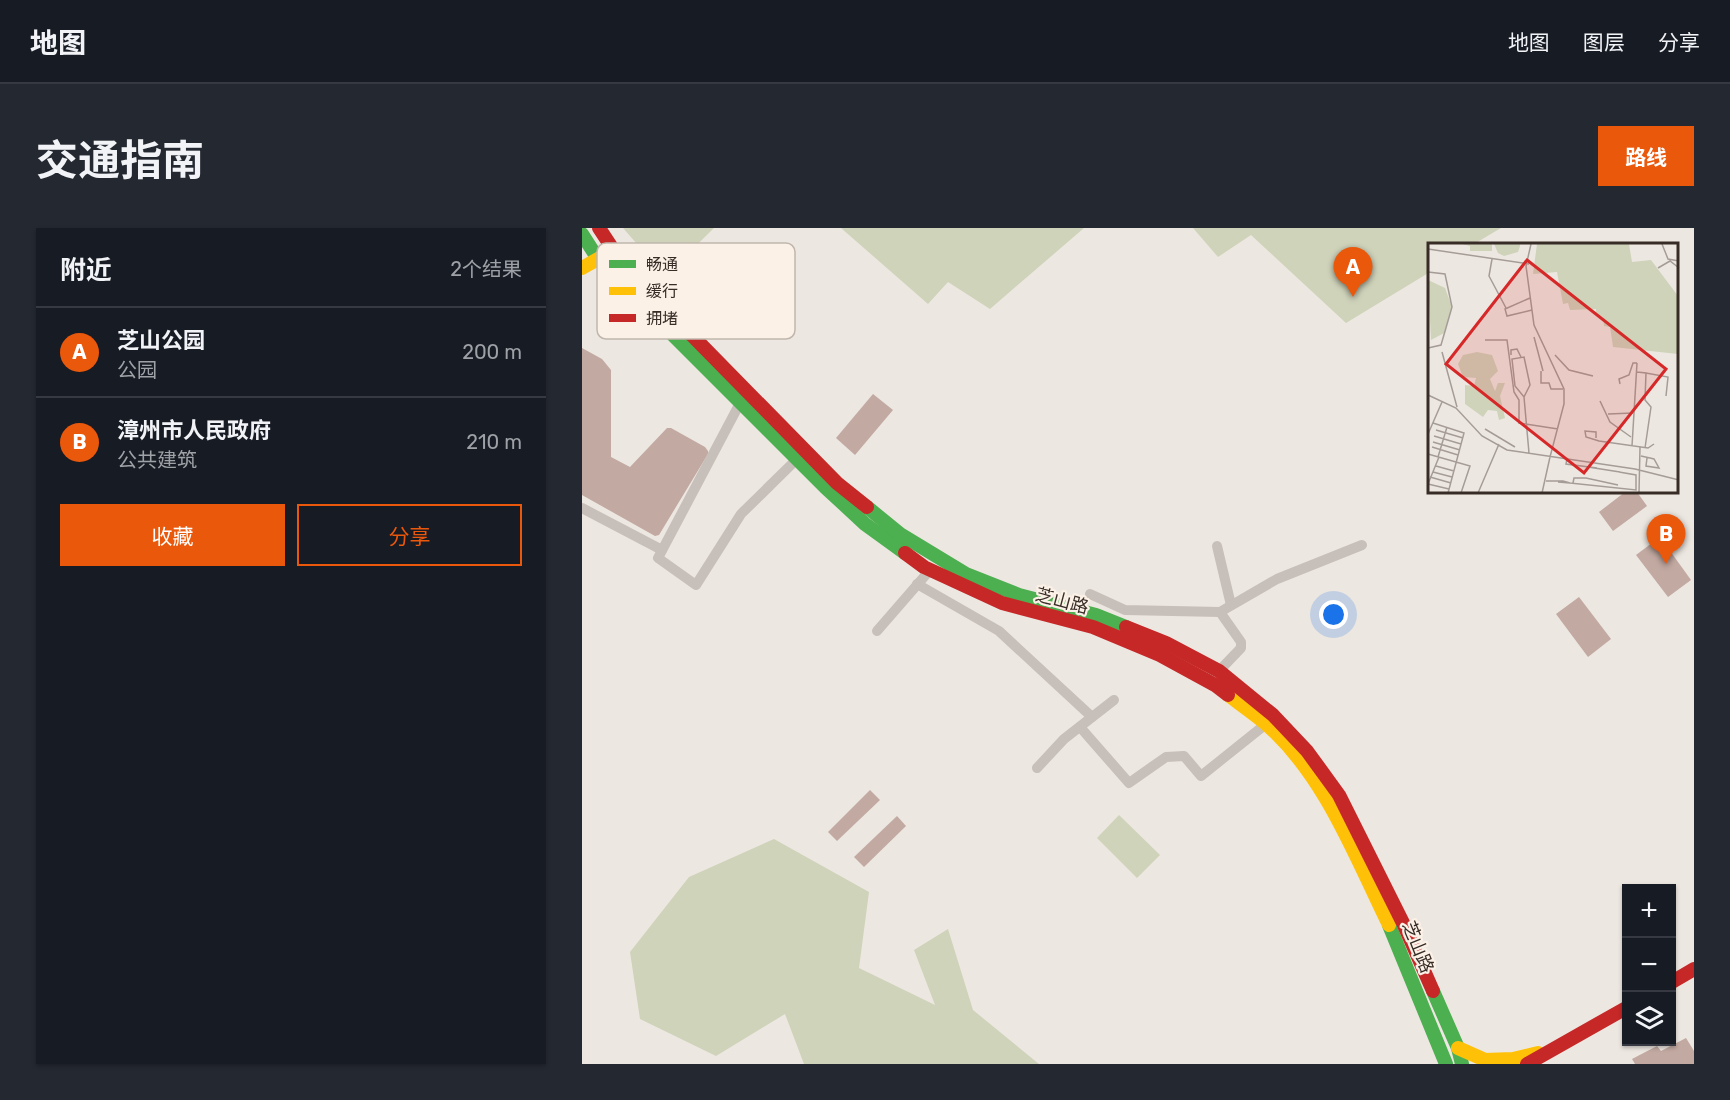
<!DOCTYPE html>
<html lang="zh">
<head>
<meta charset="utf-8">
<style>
	body { margin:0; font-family:Rubik,"Noto Sans SC",sans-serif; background:#242831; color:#f1f3f6 }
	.controls { position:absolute; right:18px; bottom:18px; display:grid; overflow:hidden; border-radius:0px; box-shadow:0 2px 4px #0004 }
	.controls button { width:54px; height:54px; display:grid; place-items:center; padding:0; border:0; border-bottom:2px solid #363941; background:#171b24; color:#f1f3f6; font:30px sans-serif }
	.you { position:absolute; left:752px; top:387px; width:21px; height:21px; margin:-15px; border:4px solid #fff; border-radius:50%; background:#1a73e8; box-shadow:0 0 0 9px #1a73e833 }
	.badge { display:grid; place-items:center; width:39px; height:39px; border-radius:50%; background:#ea580c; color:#fff; font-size:20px; font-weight:700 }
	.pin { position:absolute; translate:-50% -50px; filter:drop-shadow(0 2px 3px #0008) }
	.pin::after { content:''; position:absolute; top:32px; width:21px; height:18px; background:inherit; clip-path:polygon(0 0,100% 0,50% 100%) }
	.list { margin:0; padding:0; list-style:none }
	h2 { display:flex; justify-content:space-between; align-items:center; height:78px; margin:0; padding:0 24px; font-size:26px }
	h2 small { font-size:20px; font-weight:400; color:#9ea1a6 }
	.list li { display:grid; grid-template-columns:39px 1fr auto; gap:18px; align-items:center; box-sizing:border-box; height:90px; padding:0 24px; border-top:2px solid #363941 }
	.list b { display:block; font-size:22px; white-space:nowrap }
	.list p { margin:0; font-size:20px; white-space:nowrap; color:#9ea1a6 }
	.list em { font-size:20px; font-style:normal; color:#9ea1a6 }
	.actions { display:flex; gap:12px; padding:18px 24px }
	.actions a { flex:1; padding:14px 0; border:2px solid #ea580c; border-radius:0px; text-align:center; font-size:21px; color:#ea580c }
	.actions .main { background:#ea580c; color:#fff }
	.icon { flex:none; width:33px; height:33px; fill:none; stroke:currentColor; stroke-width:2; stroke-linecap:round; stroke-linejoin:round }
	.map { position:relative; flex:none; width:1112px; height:836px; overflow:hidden; border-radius:0px }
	header { display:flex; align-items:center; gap:36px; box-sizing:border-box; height:84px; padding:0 30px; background:#171b24; border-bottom:2px solid #363941 }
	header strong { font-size:28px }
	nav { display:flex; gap:33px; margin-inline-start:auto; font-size:21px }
	.intro { display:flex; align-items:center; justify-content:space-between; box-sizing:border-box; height:144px; padding:0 36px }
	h1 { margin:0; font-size:42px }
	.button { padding:15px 27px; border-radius:0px; background:#ea580c; color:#fff; font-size:21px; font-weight:700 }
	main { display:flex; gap:36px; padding:0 36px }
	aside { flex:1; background:#171b24; border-radius:0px; box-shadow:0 2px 4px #0004 }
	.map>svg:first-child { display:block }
	.green { fill:#cfd3ba }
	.building { fill:#c2a9a1 }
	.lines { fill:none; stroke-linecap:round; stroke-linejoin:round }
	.street { stroke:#c7bfb9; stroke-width:10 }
	.fast { stroke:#4caf50; stroke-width:14 }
	.slow { stroke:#ffc107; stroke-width:14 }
	.jam { stroke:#c62828; stroke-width:14 }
	.labels { text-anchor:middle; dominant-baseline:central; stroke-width:4.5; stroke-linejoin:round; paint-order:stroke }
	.street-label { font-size:18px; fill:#382c27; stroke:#fbf1e7 }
	.inset-road { fill:none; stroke:#a59c97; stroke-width:1.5 }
	.view { fill:#d62828; fill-opacity:0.15; stroke:#d62828; stroke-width:3 }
	.inset-edge { fill:none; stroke:#382c27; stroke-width:3 }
	.key { fill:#fbf1e7; stroke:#c0b6ad; stroke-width:1.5 }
	.key-label { font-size:16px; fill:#382c27 }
</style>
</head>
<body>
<header>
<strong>地图</strong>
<nav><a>地图</a><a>图层</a><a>分享</a></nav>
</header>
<div class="intro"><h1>交通指南</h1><a class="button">路线</a></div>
<main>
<aside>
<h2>附近<small>2个结果</small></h2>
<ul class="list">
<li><span class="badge">A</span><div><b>芝山公园</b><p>公园</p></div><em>200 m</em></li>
<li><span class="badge">B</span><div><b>漳州市人民政府</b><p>公共建筑</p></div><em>210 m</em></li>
</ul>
<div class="actions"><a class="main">收藏</a><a>分享</a></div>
</aside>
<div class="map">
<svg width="1112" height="836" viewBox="0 0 1112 836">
	<rect width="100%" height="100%" fill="#ede7e1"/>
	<g class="green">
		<polygon points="41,0 132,0 83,48"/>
		<polygon points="259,0 502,0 408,81 366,54 346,76"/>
		<polygon points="611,0 919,0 892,16 848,16 848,44 764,95 669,7 636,29"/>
		<polygon points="537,587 578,627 555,650 515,610"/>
		<polygon points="192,611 287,664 277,740 353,777 332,722 366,701 391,782 457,836 222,836 203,786 134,828 58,791 48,724 107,649"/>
	</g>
	<g class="building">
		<polygon points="0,120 20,131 29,142 29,229 48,239 85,200 89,200 123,219 126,223 126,226 77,307 73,308 0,267"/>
		<polygon points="291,166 311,182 273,227 254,210"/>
		<polygon points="1043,264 1055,264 1065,278 1031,303 1017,284"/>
		<polygon points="1078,309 1109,352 1086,369 1054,327"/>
		<polygon points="997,369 1029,411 1006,429 974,386"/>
		<polygon points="288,562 298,572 255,613 246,604"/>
		<polygon points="315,588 324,598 282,639 272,629"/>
		<polygon points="1104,810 1112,823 1112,836 1053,836 1050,831 1075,818 1079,823"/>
	</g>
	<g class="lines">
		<g class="street">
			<polyline points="158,175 76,330 114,357 159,286 215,231"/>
			<polyline points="0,280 80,322"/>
			<polyline points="635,318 649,377"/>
			<polyline points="335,356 417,403 510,489"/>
			<polyline points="508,366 543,382 638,384 695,351 780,317"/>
			<polyline points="295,403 348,342"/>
			<polyline points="637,443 659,420 659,414 638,384"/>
			<polyline points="498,499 547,555 584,529 602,528 619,548 684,496"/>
			<polyline points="455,540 482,511 532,472"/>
		</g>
		<g class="fast">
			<polyline points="0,6 16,31 31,47 243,259 283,296 323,325"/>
			<polyline points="285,279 318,306 384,346 437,367 514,387 544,399"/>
			<polyline points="807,697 864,836"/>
			<polyline points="851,763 876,820 880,836"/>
		</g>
		<g class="slow">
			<polyline points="0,40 23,27"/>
			<path d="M646,467c12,9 25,18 37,28 60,52 90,133 124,202"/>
			<polyline points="876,820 903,832 931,831 956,825"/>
		</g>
		<g class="jam">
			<polyline points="17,0 42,38 255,255 285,279"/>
			<polyline points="323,325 342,339 420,375 511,399 578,427 633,457 646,467"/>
			<polyline points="544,399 584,415 637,443 691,487 725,523 757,567 821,695 851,763"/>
			<polyline points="1090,754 1112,741"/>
			<polyline points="945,836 1044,780"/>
		</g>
	</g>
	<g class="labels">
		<g class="street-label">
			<text transform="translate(480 373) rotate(15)">芝山路</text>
			<text transform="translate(836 719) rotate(68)">芝山路</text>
		</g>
	</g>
	<g transform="translate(846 15)">
		<rect width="250" height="250" fill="#ede7e1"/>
		<path d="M34,1h30v7h-22v-5zM66,1h26v2l-2,6 -14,4 -6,-3zM109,1h92l3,18 19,-2 27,36v58l-65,-7 -3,-20 -6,-1 -1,-9 -7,-1v-7l-26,1 -2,-7 -5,1 -6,-32 -24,2zM0,37l17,8 7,19 -8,26 -13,7zM49,109l15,3 6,16 -8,8 5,12 3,-8h7l-5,13 5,22 -6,2 -2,-9 -9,-1 -5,7 -18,-13v-19l9,1 2,-8 -13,-1 -5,-13 5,-9z" fill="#cfd3ba"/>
		<path class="inset-road" d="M103,1l-5,22 8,59 30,64v15l-14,53M234,1l6,15 11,2M0,6l101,15M64,16l-3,17 17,32M230,25l12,-7 9,7M0,29l17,2 7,33 -11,38 -13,3M102,55l-25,11 2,7 25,-6M106,94l9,34M57,97h22l7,52 5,8v23l39,6M14,109l15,55M83,112v-5l6,-1 4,8M127,112l14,15 24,6M96,114l6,28 -6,12 -9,-11 -3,-27zM113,128v12h8l2,6h12M209,129l9,1 -1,27 6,7 -6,41M218,130l22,4 -2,19M192,141l-1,-5 10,-4 4,-12h4M0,152l28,13 26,28 25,14 128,19 44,11M96,154l5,56M172,158l10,21 21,15M180,171l25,-1M5,180l31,10 -16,60M57,186l30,18M8,187l27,8M0,191l14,-32M6,193l27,8M168,195v-6l-11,-1 1,6 13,4 49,7 6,-4M5,199l27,8M204,203l5,-83M4,204l26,8M0,211l42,12 -9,27M213,213l9,2 4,1 5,9 -13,-2 1,-8M10,214l9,-30M139,216l-1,5 31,4M8,223l18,5M160,224l32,5M5,229l19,5M2,234l21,6M118,238h17l7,2 -12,-1M142,240l66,7v-15l-17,-3M145,240l1,-5h12l32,7M0,241l11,-27M0,241l21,5M50,250l21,-49M114,250l8,-36M211,250l1,-46"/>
		<path class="view" d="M99,17l139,109 -82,104 -138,-109z"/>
		<rect width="250" height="250" class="inset-edge"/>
	</g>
	<rect x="15" y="15" width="198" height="96" rx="9" class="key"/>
	<rect x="27" y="32" width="27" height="8" fill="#4caf50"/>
	<rect x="27" y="59" width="27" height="8" fill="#ffc107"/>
	<rect x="27" y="86" width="27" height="8" fill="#c62828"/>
	<g class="key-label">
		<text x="64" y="42">畅通</text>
		<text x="64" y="69">缓行</text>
		<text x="64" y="96">拥堵</text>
	</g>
</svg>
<div class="controls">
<button>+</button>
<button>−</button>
<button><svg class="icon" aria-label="layers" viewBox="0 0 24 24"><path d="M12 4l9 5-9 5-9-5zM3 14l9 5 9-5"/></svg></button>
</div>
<div class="you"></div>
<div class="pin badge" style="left:771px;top:69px">A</div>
<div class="pin badge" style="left:1084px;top:336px">B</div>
</div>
</main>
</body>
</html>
